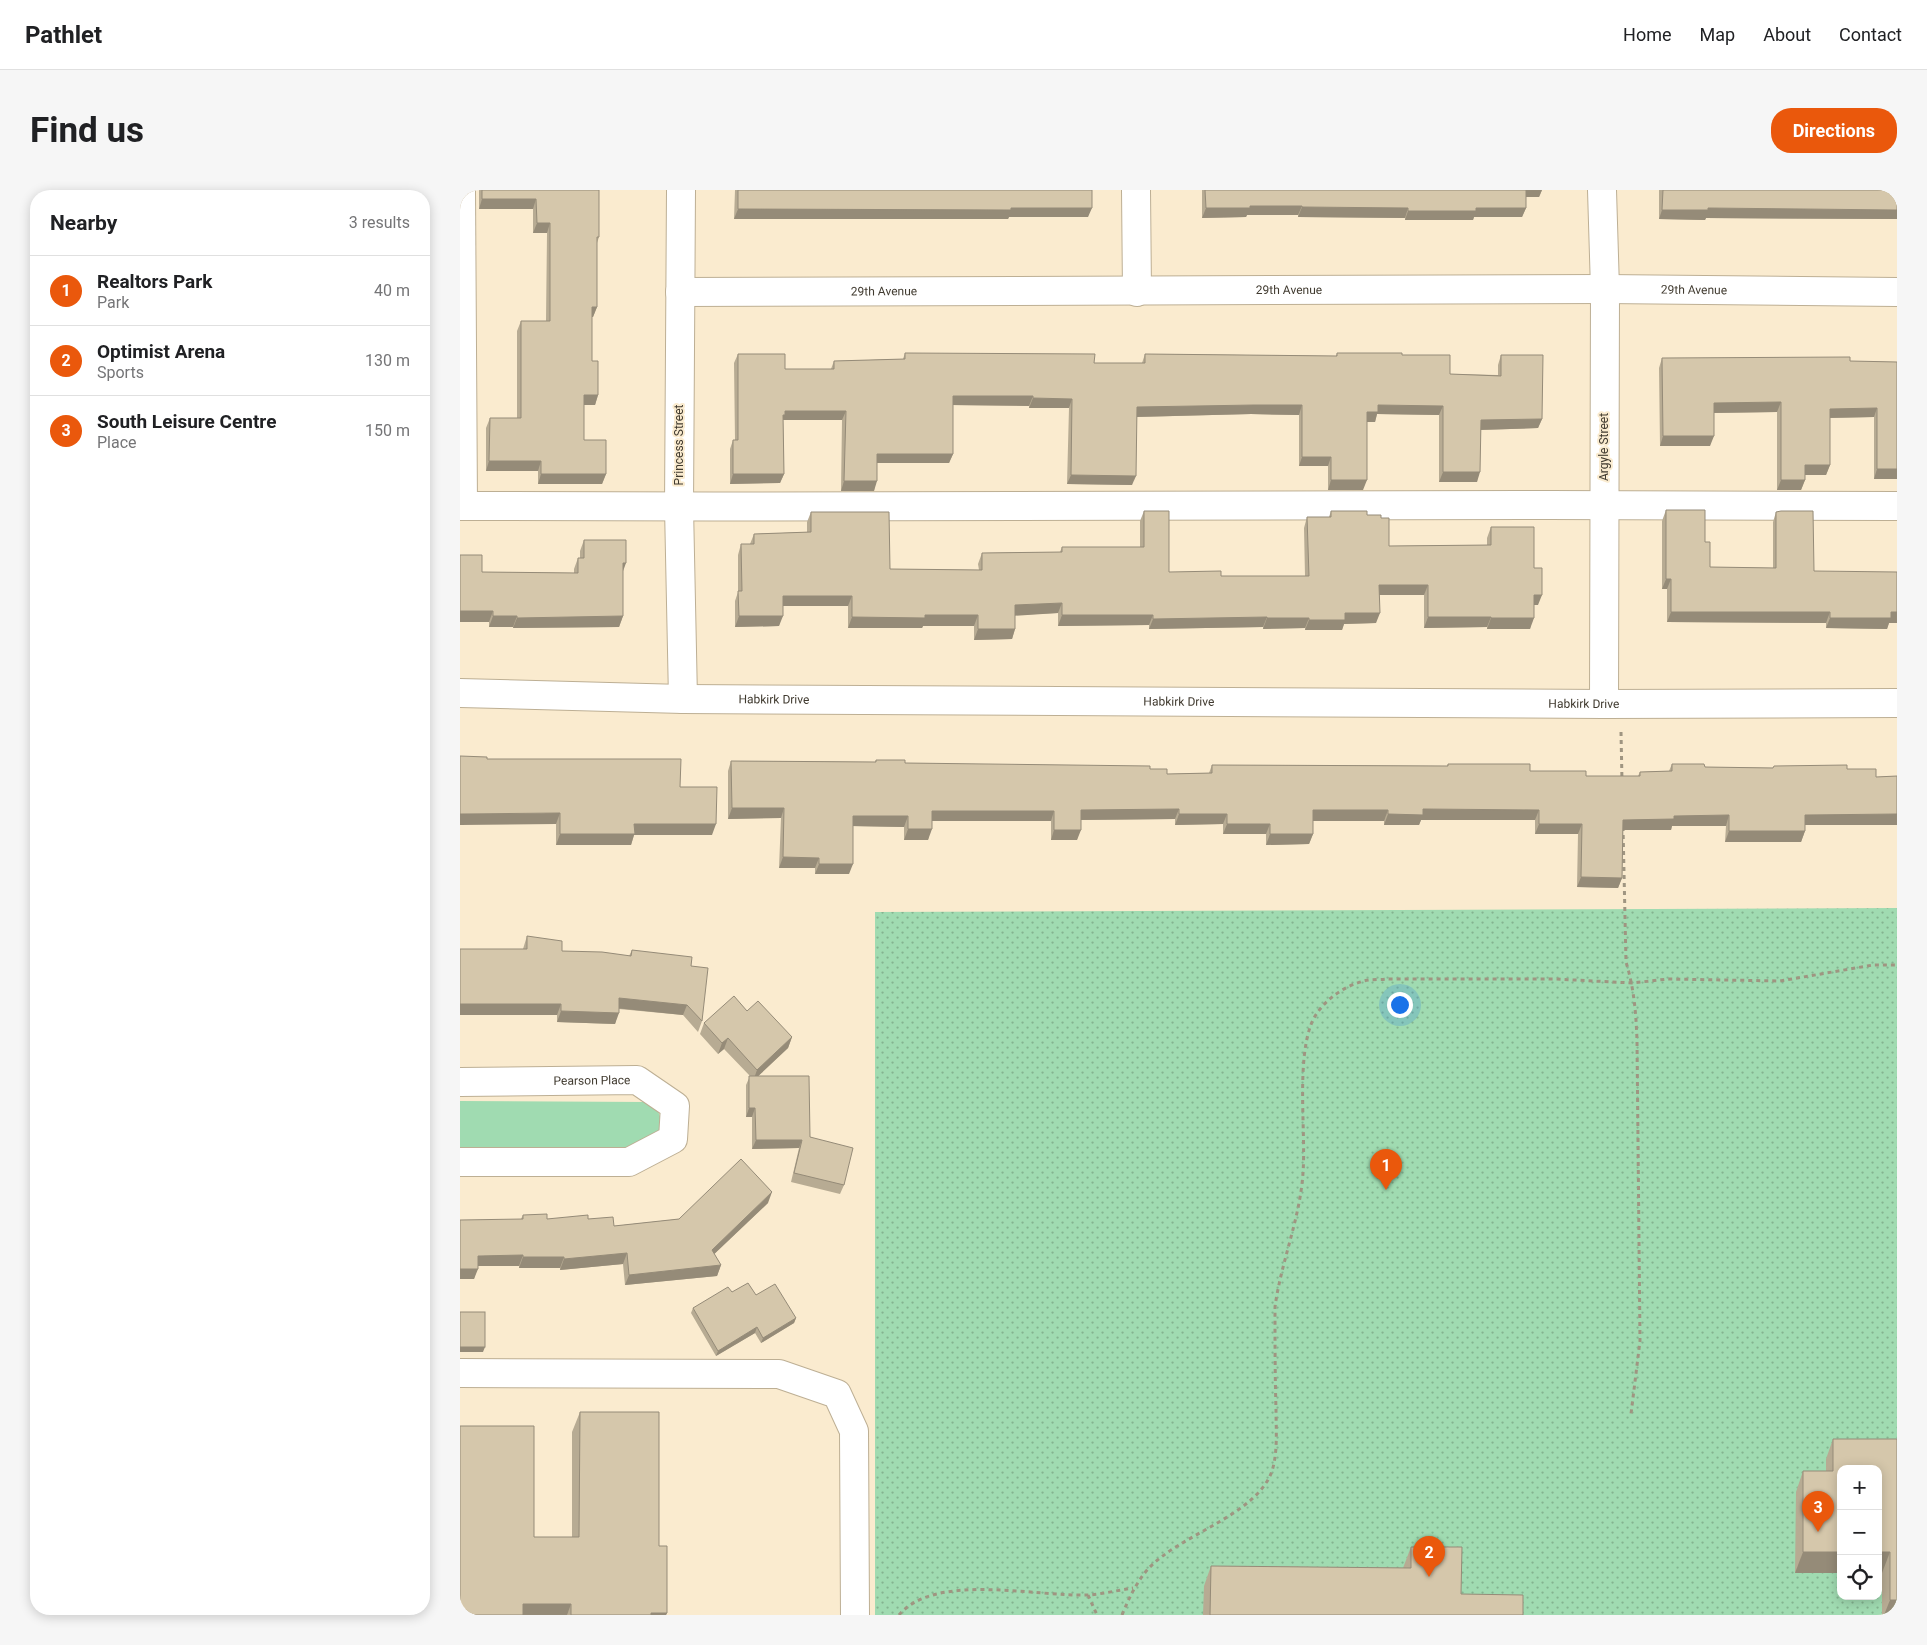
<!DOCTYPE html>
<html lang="en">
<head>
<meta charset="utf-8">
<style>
	body { margin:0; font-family:Roboto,sans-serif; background:#f6f6f6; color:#202124 }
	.controls { position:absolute; right:15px; bottom:15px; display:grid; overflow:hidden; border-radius:10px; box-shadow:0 2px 12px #0003 }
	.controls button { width:45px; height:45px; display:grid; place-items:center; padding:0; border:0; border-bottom:1px solid #e0e0e0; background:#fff; color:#202124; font:25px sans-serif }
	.you { position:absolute; left:939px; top:814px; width:18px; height:18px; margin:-12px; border:4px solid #fff; border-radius:50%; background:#1a73e8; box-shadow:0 0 0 8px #1a73e833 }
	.badge { display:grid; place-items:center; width:32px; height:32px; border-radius:50%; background:#ea580c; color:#fff; font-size:16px; font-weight:700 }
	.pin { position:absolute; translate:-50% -41px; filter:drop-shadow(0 1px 2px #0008) }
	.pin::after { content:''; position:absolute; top:26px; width:18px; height:15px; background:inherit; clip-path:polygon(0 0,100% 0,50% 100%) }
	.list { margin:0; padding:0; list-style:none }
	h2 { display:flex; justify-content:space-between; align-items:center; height:65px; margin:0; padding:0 20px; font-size:21px }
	h2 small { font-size:16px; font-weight:400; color:#757577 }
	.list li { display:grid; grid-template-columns:32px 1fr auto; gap:15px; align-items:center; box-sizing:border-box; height:70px; padding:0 20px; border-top:1px solid #e0e0e0 }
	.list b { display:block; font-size:19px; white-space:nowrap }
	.list p { margin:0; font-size:16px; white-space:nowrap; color:#757577 }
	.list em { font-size:16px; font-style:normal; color:#757577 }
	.icon { flex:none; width:28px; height:28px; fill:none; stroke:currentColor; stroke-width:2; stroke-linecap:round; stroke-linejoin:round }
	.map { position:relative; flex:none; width:1437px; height:1425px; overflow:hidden; border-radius:20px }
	header { display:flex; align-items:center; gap:30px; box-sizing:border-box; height:70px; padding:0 25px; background:#fff; border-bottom:1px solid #e0e0e0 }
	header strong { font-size:24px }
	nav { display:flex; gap:28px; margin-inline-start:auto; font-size:18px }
	.intro { display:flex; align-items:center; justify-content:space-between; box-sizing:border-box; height:120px; padding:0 30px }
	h1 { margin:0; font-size:35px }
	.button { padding:12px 22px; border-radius:20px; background:#ea580c; color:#fff; font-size:18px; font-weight:700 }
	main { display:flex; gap:30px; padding:0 30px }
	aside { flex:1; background:#fff; border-radius:20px; box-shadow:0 2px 12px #0003 }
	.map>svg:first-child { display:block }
	.green { fill:#a0dbb1 }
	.park { fill:url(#park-dots); fill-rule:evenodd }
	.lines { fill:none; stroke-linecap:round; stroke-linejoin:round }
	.minor-casing { stroke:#bdaf94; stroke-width:30 }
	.path { stroke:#9f9581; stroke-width:3; stroke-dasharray:4 4; stroke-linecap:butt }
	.minor { stroke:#fff; stroke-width:28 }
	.wall { fill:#b7ab93 }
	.shaded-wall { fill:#958b78 }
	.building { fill:#d5c7ab; stroke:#958b78 }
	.labels { text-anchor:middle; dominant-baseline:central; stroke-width:4; stroke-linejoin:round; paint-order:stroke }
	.street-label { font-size:12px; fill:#403a2f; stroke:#faebcf }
</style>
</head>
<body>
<header>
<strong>Pathlet</strong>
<nav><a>Home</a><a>Map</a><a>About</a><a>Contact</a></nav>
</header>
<div class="intro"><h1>Find us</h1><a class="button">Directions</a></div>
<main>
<aside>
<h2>Nearby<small>3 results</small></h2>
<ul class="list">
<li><span class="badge">1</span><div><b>Realtors Park</b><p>Park</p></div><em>40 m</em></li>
<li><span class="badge">2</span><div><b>Optimist Arena</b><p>Sports</p></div><em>130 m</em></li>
<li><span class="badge">3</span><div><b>South Leisure Centre</b><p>Place</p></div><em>150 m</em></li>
</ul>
</aside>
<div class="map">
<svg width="1437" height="1425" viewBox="0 0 1437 1425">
	<defs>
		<pattern id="park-dots" width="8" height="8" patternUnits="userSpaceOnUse" patternTransform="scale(1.25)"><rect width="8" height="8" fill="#a0dbb1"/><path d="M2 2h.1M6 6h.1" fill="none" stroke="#84b390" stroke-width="1.8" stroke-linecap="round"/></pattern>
	</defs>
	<rect width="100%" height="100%" fill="#faebcf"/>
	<path class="green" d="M0,911l187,1c12,8 14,12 15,28l-22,17h-180z"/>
	<path class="park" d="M1437,718v707h-1022v-703zM1381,1279h37v127h-37z"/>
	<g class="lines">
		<defs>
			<g id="minor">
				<polyline points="1,0 3,316"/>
				<polyline points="221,0 219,317 223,509"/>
				<polyline points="676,0 677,102"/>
				<polyline points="1142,0 1145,99 1144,514"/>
				<path id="s1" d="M220,102l925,-3 292,3"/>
				<path d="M0,316c479,2 958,-3 1437,0"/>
				<path id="s2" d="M0,503l223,6 921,5 293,-1"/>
				<path id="s3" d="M0,892l177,-2 38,26 -2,33 -44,23h-169"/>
				<polyline points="0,1183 319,1184 377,1204 394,1241 395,1425"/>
			</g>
		</defs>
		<use href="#minor" class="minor-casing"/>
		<g class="path">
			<polyline points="1161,542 1162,591"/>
			<path d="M1163,637l3,135c8,26 10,51 11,78l3,301 -9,73"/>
			<polyline points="628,1405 637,1425"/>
			<path d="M439,1425c36,-43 138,-18 189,-20 15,-1 31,-5 45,-7"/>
			<path d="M662,1425c7,-17 14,-32 26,-46 32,-35 108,-53 124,-98 6,-19 4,-42 4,-61 -1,-34 -1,-69 -1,-103 6,-45 25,-88 28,-134 3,-43 -7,-112 9,-151 9,-20 31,-36 52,-41 7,-2 16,-1 23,-2h168l77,4 36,-4 112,2 93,-16h24"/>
		</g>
		<use href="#minor" class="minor"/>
	</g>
	<g class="wall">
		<polygon points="19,0 139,0 139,47 137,53 137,117 133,127 132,127 132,171 138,205 135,215 124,215 124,250 146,284 142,294 78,294 78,281 26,281 26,238 30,228 57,228 57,141 61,131 86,131 87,43 73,43 73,19 19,19"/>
		<polygon points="275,0 632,0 628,27 549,27 548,29 274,29"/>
		<polygon points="742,0 1082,0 1079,7 1066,7 1066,18 1062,27 1014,27 1013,30 945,30 945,28 838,27 838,25 787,25 786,27 742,28"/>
		<polygon points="1199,0 1437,0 1437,29 1246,28 1245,30 1199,29"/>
		<polygon points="445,163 634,173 682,173 685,164 876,166 877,163 942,165 990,184 1038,185 1038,175 1041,165 1082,229 1078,238 1021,240 1017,292 979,292 979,225 917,224 915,232 907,232 903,300 868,300 868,276 839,276 839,225 791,224 677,227 672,295 607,294 609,218 569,218 569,216 493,215 493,264 489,273 417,273 414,301 381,301 382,230 323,230 324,284 320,293 270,294 270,259 273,250 275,250 274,173 278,164 325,179 371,179 374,171 443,169"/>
		<polygon points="1202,168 1437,172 1437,289 1414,289 1414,227 1370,228 1370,275 1366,285 1345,285 1345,290 1341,300 1317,300 1317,222 1254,223 1250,256 1200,256 1199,178"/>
		<polygon points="1206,320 1245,352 1250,377 1313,378 1313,332 1316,322 1354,381 1437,433 1429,433 1427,439 1366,438 1366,433 1207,432 1207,399 1202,399 1202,331"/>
		<polygon points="684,321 709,382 761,386 845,386 844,338 847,327 869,327 871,321 907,325 921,328 929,356 1027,355 1027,348 1031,337 1074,378 1078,415 1074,415 1070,439 1027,439 1027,437 964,438 964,405 919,405 916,433 884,434 882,440 845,440 845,438 803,439 803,437 689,439 689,435 598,436 598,423 555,425 555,439 552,449 514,450 514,436 463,436 462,438 388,438 388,416 323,416 319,436 275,437 275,411 278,402 278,365 281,354 290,354 294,344 347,342 347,332 351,322 430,379 519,380 518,374 522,363 600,362 602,357 680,357 680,331"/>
		<polygon points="124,350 163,382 163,426 159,437 53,438 53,437 29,437 29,432 22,382 114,383 114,379 118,368 120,368 120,361"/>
		<polygon points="27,569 220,597 252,645 174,645 171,655 96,655 96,634"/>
		<polygon points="416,570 445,573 690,579 707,584 749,583 752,575 987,576 988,574 1126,586 1178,586 1180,582 1209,581 1212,574 1245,577 1387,579 1416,587 1437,586 1437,635 1345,635 1345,641 1341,652 1265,652 1266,636 1212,636 1211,640 1163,640 1162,688 1158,698 1117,697 1118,644 1075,644 1075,630 961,630 959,635 924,635 924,631 853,631 853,644 849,654 806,655 806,644 763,644 763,634 715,635 715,629 621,630 617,650 591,650 591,631 472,631 468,650 444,650 444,637 393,636 389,684 355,684 355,678 319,678 321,628 268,629 268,581 271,571 415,572"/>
		<polygon points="67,746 102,761 169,766 172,760 231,776 242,831 238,842 223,825 159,819 155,834 97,832 97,825 0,825 63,759"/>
		<polygon points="287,821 332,847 328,858 298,886 350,947 384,995 380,1004 331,992 339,958 292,959 292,927 286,927 286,895 290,886 264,859 258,864 240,844 244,833"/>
		<polygon points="308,1013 254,1064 261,1075 257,1086 165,1095 163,1074 100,1080 100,1078 59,1078 59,1076 18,1076 14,1089 0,1089 61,1029 63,1025 87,1029 128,1029 154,1036 219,1029"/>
		<polygon points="272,1102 296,1105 336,1128 334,1133 301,1153 295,1143 256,1166 231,1123 233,1118"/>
		<polygon points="120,1222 199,1356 207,1423 206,1425 0,1425 74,1347 112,1347 112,1242"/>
		<polygon points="1373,1249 1437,1249 1437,1425 1422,1425 1422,1383 1335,1383 1336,1302 1343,1281 1366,1281 1366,1269"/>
		<polygon points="951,1357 1001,1404 1063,1425 743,1425 744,1396 751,1376 943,1378"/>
	</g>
	<g class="shaded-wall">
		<polygon points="1065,0 1082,0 1079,7 1062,7"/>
		<polygon points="22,9 76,9 73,19 19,19"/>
		<polygon points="790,16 842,16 838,25 787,25 786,27 742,28 746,18"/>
		<polygon points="842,17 948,18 945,28 838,27"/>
		<polygon points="551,18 632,18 628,27 549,27 548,29 274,29 278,19"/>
		<polygon points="1016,18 1066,18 1062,27 1014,27 1013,30 945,30 948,21"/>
		<polygon points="1248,18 1437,20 1437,29 1246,28 1245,30 1199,29 1202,20"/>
		<polygon points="77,33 90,33 87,43 73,43"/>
		<polygon points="132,117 137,117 133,127 128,127"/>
		<polygon points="124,205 138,205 135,215 120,215"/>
		<polygon points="493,206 573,206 569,216 489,215"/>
		<polygon points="573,208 612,209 609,218 569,218"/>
		<polygon points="1321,212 1317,222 1250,223 1254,213"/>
		<polygon points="794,215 842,215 839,225 791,224 674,227 677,217"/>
		<polygon points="918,215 983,216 979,225 917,224 915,232 904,232 907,222"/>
		<polygon points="1417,218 1414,227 1366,228 1370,219"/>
		<polygon points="325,221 386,221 382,230 323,230 320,234"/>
		<polygon points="1082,229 1078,238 1017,240 1021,230"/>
		<polygon points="1203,246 1254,246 1250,256 1200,256"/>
		<polygon points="417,264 493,264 489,273 414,273"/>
		<polygon points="842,267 871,267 868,276 839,276"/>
		<polygon points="29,271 81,271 78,281 26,281"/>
		<polygon points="1345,275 1370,275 1366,285 1341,285"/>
		<polygon points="1417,279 1437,279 1437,289 1414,289"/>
		<polygon points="983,282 1020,282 1017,292 979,292"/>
		<polygon points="81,284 146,284 142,294 78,294"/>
		<polygon points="273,284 324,284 320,293 270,294"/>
		<polygon points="611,285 676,286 672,295 607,294"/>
		<polygon points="871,290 907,290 903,300 868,300"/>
		<polygon points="1321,290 1345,290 1341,300 1317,300"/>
		<polygon points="384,291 417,291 414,301 381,301"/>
		<polygon points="163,373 166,373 162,384"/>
		<polygon points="1206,389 1211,389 1207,399 1202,399"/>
		<polygon points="919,395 968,395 964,405 916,405"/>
		<polygon points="1074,405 1082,405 1078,415 1070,415"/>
		<polygon points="323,406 392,406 388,416 319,416"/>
		<polygon points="602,413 598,423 551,426 555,415"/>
		<polygon points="0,421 33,421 29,432 0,432"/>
		<polygon points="1211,422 1370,422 1366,433 1207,432"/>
		<polygon points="1431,422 1437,422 1437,433 1429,433 1427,439 1366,438 1370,428"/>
		<polygon points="885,423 920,423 916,433 884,434 882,440 845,440 849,430"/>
		<polygon points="465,425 518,425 514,436 463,436 462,438 388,438 392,427"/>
		<polygon points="602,425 693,425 689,435 598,436"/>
		<polygon points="33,426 57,426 53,437 29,437"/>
		<polygon points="163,426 159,437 53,438 57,428"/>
		<polygon points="279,426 323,426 319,436 275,437"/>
		<polygon points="807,427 803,437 689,439 693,429"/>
		<polygon points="968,427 1031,427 1027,437 964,438"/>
		<polygon points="807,428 849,428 845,438 803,439"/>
		<polygon points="1031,428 1074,428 1070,439 1027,439"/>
		<polygon points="518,439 555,439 552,449 514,450"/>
		<polygon points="272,618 324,618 321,628 268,629"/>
		<polygon points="719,619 715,629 617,630 621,620"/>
		<polygon points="963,619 1079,620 1075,630 961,630 959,635 924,635 928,624"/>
		<polygon points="853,620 928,620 924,631 849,631"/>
		<polygon points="472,621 594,621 591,631 468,631"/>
		<polygon points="100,623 96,634 0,635 0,624"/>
		<polygon points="719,624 767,624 763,634 715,635"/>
		<polygon points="1437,624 1437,635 1341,635 1345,625"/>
		<polygon points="1269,625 1266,636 1212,636 1211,640 1160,640 1163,630 1214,626"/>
		<polygon points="393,626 448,626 444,637 389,636"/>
		<polygon points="174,634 256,634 252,645 174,645 171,655 96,655 100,644"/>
		<polygon points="767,634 810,634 806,644 763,644"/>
		<polygon points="1079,634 1122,634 1118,644 1075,644"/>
		<polygon points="448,639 472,639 468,650 444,650"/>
		<polygon points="594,640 621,640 617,650 591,650"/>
		<polygon points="1269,641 1345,641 1341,652 1265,652"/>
		<polygon points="810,644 853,644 849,654 806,655"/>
		<polygon points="323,667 359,668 355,678 319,678"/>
		<polygon points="359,674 393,674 389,684 355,684"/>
		<polygon points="1121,687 1162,688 1158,698 1117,697"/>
		<polygon points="159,808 227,815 223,825 155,818"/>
		<polygon points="0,814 101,814 97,825 0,825"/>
		<polygon points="101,821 159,823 155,834 97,832"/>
		<polygon points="332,847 328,858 293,891 297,880"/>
		<polygon points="268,848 264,859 258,864 262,853"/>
		<polygon points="289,918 295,918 292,927 286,927"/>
		<polygon points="296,950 342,950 339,958 292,959"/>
		<polygon points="312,1002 308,1013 248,1070 252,1060"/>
		<polygon points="167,1063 163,1074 100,1080 104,1069"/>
		<polygon points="63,1065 59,1076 14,1076 18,1066"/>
		<polygon points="63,1067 104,1067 100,1078 59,1078"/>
		<polygon points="261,1075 257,1086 165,1095 169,1085"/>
		<polygon points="0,1079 18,1079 14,1089 0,1089"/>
		<polygon points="336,1128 334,1133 301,1153 303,1148"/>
		<polygon points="297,1137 295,1143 256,1166 258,1161"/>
		<polygon points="0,1157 25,1157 23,1162 0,1162"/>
		<polygon points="1343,1362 1381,1362 1381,1383 1335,1383"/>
		<polygon points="1418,1362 1430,1362 1422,1383 1418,1383"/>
		<polygon points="1430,1410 1437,1410 1437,1425 1424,1425"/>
		<polygon points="63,1414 111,1414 107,1425 59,1425"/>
		<polygon points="191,1423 207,1423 206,1425 190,1425"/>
	</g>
	<g class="building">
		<polygon points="22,0 139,0 139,47 137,47 137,117 132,117 132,171 138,171 138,205 124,205 124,250 146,250 146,284 81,284 81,271 29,271 30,228 61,228 61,131 90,131 90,33 77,33 76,9 22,9"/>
		<polygon points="278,0 632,0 632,18 551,18 551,20 278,19"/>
		<polygon points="745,0 1066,0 1066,18 1016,18 1016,21 948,21 948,18 842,17 842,16 790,16 790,18 746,18"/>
		<polygon points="1203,0 1437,0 1437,20 1248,18 1248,20 1202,20"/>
		<polygon points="445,163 635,164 634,173 685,173 685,164 877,166 877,163 942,163 942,165 990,165 990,184 1041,186 1041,165 1083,165 1082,229 1021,230 1020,282 983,282 983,216 918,215 918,222 907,222 907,290 871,290 871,267 842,267 842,215 794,215 677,217 676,286 611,285 612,209 573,208 573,206 493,206 493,264 417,264 417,291 384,291 386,221 325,221 325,225 323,225 324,284 273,284 273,250 278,250 278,164 325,164 325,179 374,179 374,171 445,169"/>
		<polygon points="1390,167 1390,171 1437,172 1437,279 1417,279 1417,218 1370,219 1370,275 1345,275 1345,290 1321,290 1321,212 1254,213 1254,246 1203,246 1202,168"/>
		<polygon points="1206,320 1245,320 1245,352 1250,352 1250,377 1316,378 1316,322 1321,321 1353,321 1354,381 1437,382 1437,422 1431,422 1431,428 1370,428 1370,422 1211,422 1211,389 1206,389"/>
		<polygon points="684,321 709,321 709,382 761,381 761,386 849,386 847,327 871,327 871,321 907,321 907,325 921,325 921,328 929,328 929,356 1031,355 1031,337 1074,337 1074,378 1082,378 1082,405 1074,405 1074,428 1031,428 1031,427 968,427 968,395 919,395 920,423 885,423 885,430 849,430 849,428 807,428 807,427 693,429 693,425 602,425 602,413 555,415 555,439 518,439 518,425 465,425 465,428 392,427 392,406 323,406 323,426 279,426 278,401 282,401 281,354 294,354 294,344 351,342 351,322 429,322 430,379 522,380 522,363 602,362 602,357 684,357"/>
		<polygon points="124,350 166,350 166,373 163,373 163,426 57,428 57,426 33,426 33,421 0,421 0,365 22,365 22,382 118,383 118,368 124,368"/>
		<polygon points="0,566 27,567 27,569 221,569 220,597 257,597 256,634 174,634 175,644 100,644 100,623 0,624"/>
		<polygon points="416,570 445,570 445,573 690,576 690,579 707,579 707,584 752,583 752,575 988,576 988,574 1070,574 1070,581 1126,581 1126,586 1180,586 1180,582 1212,581 1212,574 1244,574 1245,577 1313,578 1314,576 1387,575 1387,579 1416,579 1416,587 1437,586 1437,624 1345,625 1345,641 1269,641 1269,625 1214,626 1214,629 1163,630 1162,688 1121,687 1122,634 1079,634 1079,620 963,619 963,625 928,624 928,620 853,620 853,644 810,644 810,634 767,634 767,624 719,624 719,619 621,620 621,640 594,640 594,621 472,621 472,639 448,639 448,626 393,626 393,674 359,674 359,668 323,667 324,618 272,618 271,571 416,572"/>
		<polygon points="67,746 102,751 102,761 142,762 171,766 172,760 232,767 231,776 248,778 242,831 227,815 159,808 159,823 101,821 101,814 0,814 0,759 67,759"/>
		<polygon points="274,806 287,821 298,811 332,847 297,880 268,848 262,853 244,833"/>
		<polygon points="289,886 349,886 350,947 393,958 384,995 334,983 342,950 296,950 295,918 289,918"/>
		<polygon points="281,969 312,1002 252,1060 261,1075 169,1085 167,1063 104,1069 104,1067 63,1067 63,1065 18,1066 18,1079 0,1079 0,1030 63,1029 63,1025 87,1024 87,1029 128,1025 128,1029 153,1027 154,1036 219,1029"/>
		<polygon points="288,1093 296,1105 315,1094 336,1128 303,1148 297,1137 258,1161 233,1118 268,1097 272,1102"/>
		<rect x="0" y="1122" width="25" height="35"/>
		<polygon points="120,1222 199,1222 199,1356 207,1356 207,1423 191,1423 191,1425 111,1425 111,1414 63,1414 63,1425 0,1425 0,1236 74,1236 74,1347 119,1347"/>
		<polygon points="1373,1249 1437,1249 1437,1410 1430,1410 1430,1362 1418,1362 1418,1279 1381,1279 1381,1362 1343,1362 1343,1281 1373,1281"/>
		<polygon points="951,1357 1002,1357 1001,1404 1063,1405 1063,1425 750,1425 751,1376 951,1378"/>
	</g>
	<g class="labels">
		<g class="street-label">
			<text stroke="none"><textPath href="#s1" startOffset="1014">29th Avenue</textPath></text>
			<text stroke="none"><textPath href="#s1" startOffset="609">29th Avenue</textPath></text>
			<text stroke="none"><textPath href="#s1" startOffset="204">29th Avenue</textPath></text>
			<text transform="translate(219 255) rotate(-90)">Princess Street</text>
			<text transform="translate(1144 257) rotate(-90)">Argyle Street</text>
			<text stroke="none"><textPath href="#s2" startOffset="314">Habkirk Drive</textPath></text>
			<text stroke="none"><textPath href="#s2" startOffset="719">Habkirk Drive</textPath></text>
			<text stroke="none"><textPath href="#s2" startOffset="1124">Habkirk Drive</textPath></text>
			<text stroke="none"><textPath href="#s3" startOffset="132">Pearson Place</textPath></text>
		</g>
	</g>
</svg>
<div class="controls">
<button>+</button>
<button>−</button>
<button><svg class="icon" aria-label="locate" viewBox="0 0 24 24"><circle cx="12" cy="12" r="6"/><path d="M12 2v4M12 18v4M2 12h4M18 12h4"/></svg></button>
</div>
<div class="you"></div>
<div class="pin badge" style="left:926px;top:1000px">1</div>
<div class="pin badge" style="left:969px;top:1387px">2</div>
<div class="pin badge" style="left:1358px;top:1342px">3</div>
</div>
</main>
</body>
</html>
